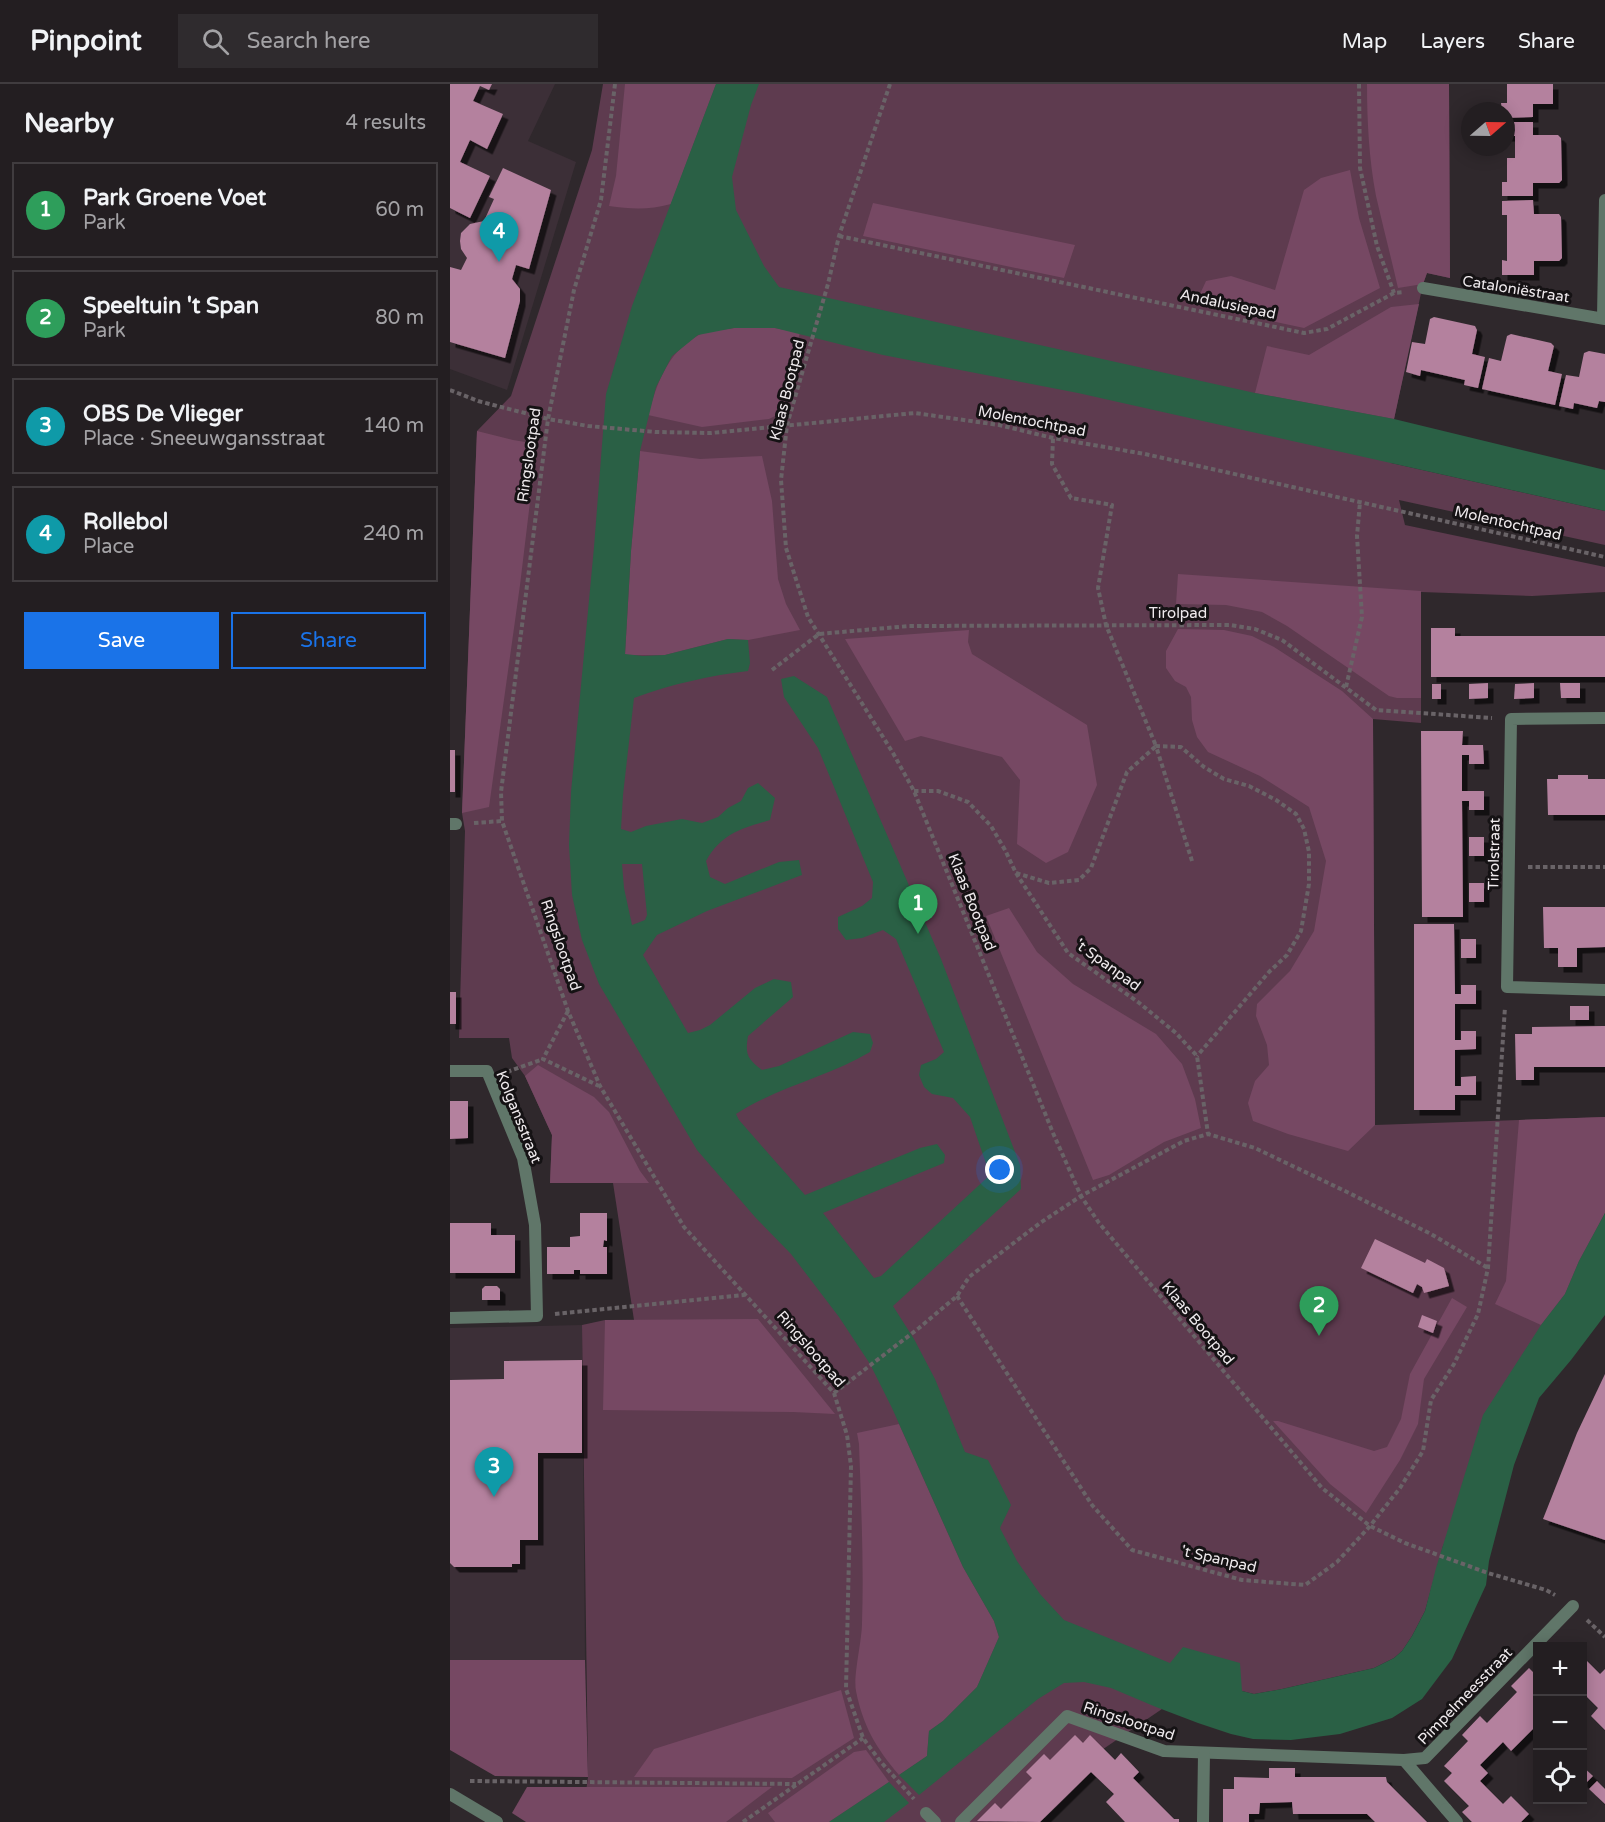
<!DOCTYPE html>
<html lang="en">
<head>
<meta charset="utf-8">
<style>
	body { margin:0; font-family:"Varela Round",sans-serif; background:#2f2b2e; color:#f1f3f6 }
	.controls { position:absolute; right:18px; bottom:18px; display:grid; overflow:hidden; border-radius:0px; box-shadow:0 3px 15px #0003 }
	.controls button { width:54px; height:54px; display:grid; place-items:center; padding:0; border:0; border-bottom:2px solid #403c3f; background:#231e21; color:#f1f3f6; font:30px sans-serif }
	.compass { position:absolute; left:1011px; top:18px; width:54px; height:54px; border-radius:50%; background:#231e21; box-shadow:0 3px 15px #0003; rotate:70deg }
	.you { position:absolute; left:550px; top:1086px; width:21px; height:21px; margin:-15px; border:4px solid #fff; border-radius:50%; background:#1a73e8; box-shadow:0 0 0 9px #1a73e833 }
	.badge { display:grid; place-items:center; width:39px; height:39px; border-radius:50%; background:#1a73e8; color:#fff; font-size:20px; font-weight:700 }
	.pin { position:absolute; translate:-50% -50px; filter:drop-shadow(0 2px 3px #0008) }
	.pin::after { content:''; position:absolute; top:32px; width:21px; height:18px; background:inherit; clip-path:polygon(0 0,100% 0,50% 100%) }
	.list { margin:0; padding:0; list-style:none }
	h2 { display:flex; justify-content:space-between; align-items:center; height:78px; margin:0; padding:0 24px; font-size:26px }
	h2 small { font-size:20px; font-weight:400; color:#a3a2a5 }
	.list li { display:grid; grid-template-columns:39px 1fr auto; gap:18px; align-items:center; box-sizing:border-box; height:96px; margin:0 12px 12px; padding:0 12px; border:2px solid #403c3f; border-radius:0px }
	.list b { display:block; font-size:22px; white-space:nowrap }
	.list p { margin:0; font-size:20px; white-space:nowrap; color:#a3a2a5 }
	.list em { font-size:20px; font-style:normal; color:#a3a2a5 }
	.actions { display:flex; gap:12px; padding:18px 24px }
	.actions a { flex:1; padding:14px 0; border:2px solid #1a73e8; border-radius:0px; text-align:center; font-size:21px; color:#1a73e8 }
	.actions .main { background:#1a73e8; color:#fff }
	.icon { flex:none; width:33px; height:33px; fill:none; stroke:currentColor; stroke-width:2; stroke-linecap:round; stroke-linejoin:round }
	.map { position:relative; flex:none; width:1155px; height:1738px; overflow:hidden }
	header { display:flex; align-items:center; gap:36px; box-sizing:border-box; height:84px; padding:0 30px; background:#231e21; border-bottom:2px solid #403c3f }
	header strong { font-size:28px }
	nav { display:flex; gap:33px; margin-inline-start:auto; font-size:21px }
	.search { width:420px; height:54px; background:#2f2b2e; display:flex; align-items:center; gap:15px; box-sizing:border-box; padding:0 21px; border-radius:0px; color:#a3a2a5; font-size:22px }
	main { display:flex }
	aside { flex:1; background:#231e21 }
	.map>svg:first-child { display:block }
	.built { fill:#3c2f37 }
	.green { fill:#5e3b4f }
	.forest { fill:#764863 }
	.water { fill:#2a6045; fill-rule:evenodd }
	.building { fill:#b4819e; filter:url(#shadow) }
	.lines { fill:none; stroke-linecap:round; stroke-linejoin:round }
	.path { stroke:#696367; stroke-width:4; stroke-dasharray:4.5 3; stroke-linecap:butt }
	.service { stroke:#607669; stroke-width:12 }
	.pedestrian { stroke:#607669; stroke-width:12 }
	.minor { stroke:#607669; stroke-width:12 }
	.labels { text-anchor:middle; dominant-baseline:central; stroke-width:6; stroke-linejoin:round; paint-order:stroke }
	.street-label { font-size:15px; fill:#efeaed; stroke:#151214 }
</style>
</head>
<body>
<header>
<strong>Pinpoint</strong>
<div class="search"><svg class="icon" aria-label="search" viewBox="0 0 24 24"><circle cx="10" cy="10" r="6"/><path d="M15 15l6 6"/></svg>Search here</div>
<nav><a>Map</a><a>Layers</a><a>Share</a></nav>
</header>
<main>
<aside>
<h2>Nearby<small>4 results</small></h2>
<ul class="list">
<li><span class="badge" style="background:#2e9e5b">1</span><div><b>Park Groene Voet</b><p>Park</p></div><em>60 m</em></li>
<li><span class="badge" style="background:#2e9e5b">2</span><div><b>Speeltuin 't Span</b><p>Park</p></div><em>80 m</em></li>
<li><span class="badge" style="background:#0f9aa8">3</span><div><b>OBS De Vlieger</b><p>Place · Sneeuwgansstraat</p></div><em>140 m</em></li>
<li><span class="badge" style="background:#0f9aa8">4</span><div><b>Rollebol</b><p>Place</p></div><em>240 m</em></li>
</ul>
<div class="actions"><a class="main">Save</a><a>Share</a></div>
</aside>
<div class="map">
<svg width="1155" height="1738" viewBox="0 0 1155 1738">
	<defs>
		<filter id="shadow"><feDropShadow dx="5.5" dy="5.5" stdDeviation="0" flood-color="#0009"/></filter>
	</defs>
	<rect width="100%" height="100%" fill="#2f282c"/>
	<g class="built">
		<polygon points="0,0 105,0 78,57 126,78 57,306 0,285"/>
		<polygon points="132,1241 135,1576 0,1576 0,1244"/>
	</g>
	<polygon class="green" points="153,0 999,0 1000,194 977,189 973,200 944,335 941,379 1155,427 1155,461 949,416 955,441 1155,483 1155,508 1082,512 971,508 971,639 923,635 925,1041 1155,1033 1155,1129 993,1462 975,1527 962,1552 952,1567 944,1574 924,1584 832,1605 804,1610 792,1607 712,1625 546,1738 132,1738 138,1693 132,1241 155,1236 184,1236 163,1099 100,1099 102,1051 75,992 62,974 59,954 9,954 15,747 12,729 27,347 61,312 142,66"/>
	<g class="forest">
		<path d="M175,0h91l-45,120c-22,6 -40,5 -62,2l7,-30z"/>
		<path d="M917,0h82l1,194 -23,-5 -4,11 -25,4c-7,-31 -15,-61 -22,-92 -7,-37 -9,-75 -9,-112z"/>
		<polygon points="900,86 909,134 930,204 854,244 745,221 756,197 781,192 825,206 854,106 871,94"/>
		<polygon points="423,119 625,161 614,194 413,152"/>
		<polygon points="969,220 944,335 805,309 817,262 859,271 941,223"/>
		<path d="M284,244h41l25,5 -25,83 -6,3 -67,8 -54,-12c9,-31 19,-62 49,-79 9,-6 26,-6 37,-8z"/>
		<polygon points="27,347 63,356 87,360 70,501 39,723 12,729"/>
		<polygon points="190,367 250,375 312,372 322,417 328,495 336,520 350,546 298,556 278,555 215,571 175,571 181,467"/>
		<polygon points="728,490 971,507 971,614 947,614 939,612 837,542 812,528 776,521 726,520"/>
		<polygon points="728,545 774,546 802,552 824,563 892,607 923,635 925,1041 898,1067 838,1050 803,1037 798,1019 805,997 819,981 817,961 806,932 807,920 840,887 864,847 876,777 859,723 810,692 758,668 747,653 742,636 741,613 736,603 725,597 716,584 716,567"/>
		<polygon points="519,546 518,558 522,570 637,641 647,701 618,768 596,779 567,760 570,696 552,673 471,652 455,657 395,555"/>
		<polygon points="559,824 587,868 623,900 706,950 732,980 745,1015 751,1044 714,1058 659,1091 643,1096 536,832"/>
		<polygon points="88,981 144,1013 159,1028 190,1087 199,1099 100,1099 102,1051 75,992"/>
		<polygon points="1155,1033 1155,1129 1129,1177 1115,1210 1091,1241 1045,1220 1056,1197 1069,1036"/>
		<polygon points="1002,1214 1017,1223 974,1295 968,1340 950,1376 916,1429 880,1400 823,1337 828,1337 924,1367 937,1363 951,1335 960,1290"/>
		<polygon points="306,1235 308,1235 385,1330 343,1328 153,1326 155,1236"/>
		<path d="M449,1340l64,143 31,54 5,16 -22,50 -34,34 -14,10 -2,25 -28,19c-23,-27 -36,-49 -43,-84 -3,-15 6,-50 6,-68 2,-60 -1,-119 -3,-179l-2,-11z"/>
		<polygon points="0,1576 135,1576 138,1693 45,1692 0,1666"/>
		<polygon points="391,1606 404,1654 342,1694 184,1693 204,1665"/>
		<polygon points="416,1666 439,1698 379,1738 325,1738 318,1729 404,1668"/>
		<polygon points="77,1703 322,1703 276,1738 76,1738 62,1729"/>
	</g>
	<g class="water">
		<path d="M266,0h43l-8,21 -19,72 4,33 28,56 15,21 476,106 139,26 211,51v41l-527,-118 -195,-38 -108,-27h-41l-36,7 -26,21 -16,31 -16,64 -9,100 -6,103 18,2 22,-1 63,-16 20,1 2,23 -2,8c-40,5 -76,13 -114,27l-11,97 -2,34 10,3 15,-6 36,-7 20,4 16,-6 10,-9 13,-7 7,-13 10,-5 17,15 -5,22c-29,9 -48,13 -64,41l4,16 15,7 54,-22 20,-2 3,15 -95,36 -50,24 -14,20 45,78 12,-3 10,-5 45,-37 19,-9 17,3 2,15 -45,39c-3,18 -1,23 14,34l17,-4 74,-34 17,2 3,9 -3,9c-42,25 -93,35 -134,62l3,6 66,75 115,-47 17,-4 8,11 -1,8 -121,50 51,65 7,-2 109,-101 -20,-58 -17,-19 -21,-4 -8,-7 -5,-12 2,-10 15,-6 8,-7 -48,-113 -13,-9 -21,8 -16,2 -8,-11v-12l24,-11 10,-8 1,-16 -55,-134 -34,-51 -3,-18 13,-3 33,21 114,262 79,206 1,24 -128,117 21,33 21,40 30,73 23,8 23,45 -11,23 17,33 23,33 24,26 106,43 13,-16 57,16 2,28 12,3 28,-5 92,-21 20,-10 8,-7 10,-15 13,-25 11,-43 47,-153 58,-90 24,-31 14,-33 26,-48v102l-34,45 -32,38 -25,67 -25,96 -3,24 -34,74 -30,40 -30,19 -52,16 -49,6 -38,-1 -22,-5 -33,-11 -42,-16 -45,-19 -27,-6 -20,1 -26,16 -119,96 -20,-20 28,-19 2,-25 14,-10 34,-34 22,-50 -5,-16 -31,-54 -71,-159 -22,-44 -31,-47 -48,-63 -36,-37 -58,-67 -98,-166 -17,-44 -10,-45 -3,-50 2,-53 23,-245 12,-153 26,-88zM172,780h20l5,51 -2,5 -13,5 -8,-37z"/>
		<polygon points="439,1698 459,1719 434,1738 379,1738"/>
	</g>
	<g class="building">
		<polygon points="0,0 42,0 39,6 30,2 23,17 53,30 37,65 20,56 10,78 40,92 20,134 0,124"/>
		<polygon points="1057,0 1103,0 1103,20 1083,20 1083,33 1056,34 1056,27 1052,27 1051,19 1057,19"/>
		<polygon points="1056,38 1083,38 1083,51 1108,51 1111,54 1112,96 1109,99 1083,99 1083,112 1052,112 1052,98 1057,98 1057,74 1065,74 1065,52 1056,52"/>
		<polygon points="53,84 101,106 79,185 66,181 62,195 70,205 70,217 55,274 0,258 0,183 11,186 17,174 11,165 10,157 11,149 20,140 34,137 44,115 39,113"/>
		<polygon points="1083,116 1084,130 1109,130 1111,133 1112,174 1109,177 1084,177 1084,191 1052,191 1052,176 1057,177 1057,131 1052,131 1052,117"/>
		<polygon points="984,233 1025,242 1027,246 1022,270 1035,273 1028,304 1014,301 1015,296 971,286 970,292 956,288 962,258 975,260 980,235"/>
		<polygon points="1061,250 1101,259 1104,262 1098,287 1112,290 1105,321 1032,305 1039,274 1051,277 1057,252"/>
		<polygon points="1139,267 1155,270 1155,318 1149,317 1147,324 1124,319 1123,325 1109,322 1116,291 1129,293 1134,269"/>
		<polygon points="981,544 1005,544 1005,552 1155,552 1155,593 981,593"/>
		<polygon points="1038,599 1038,614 1019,615 1019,600"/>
		<polygon points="1084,599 1084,614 1064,615 1065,600"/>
		<polygon points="1110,599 1130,599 1130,614 1111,614"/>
		<rect x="982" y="600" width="9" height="15"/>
		<polygon points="971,647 1013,647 1012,661 1033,661 1034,680 1019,680 1019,671 1012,671 1012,707 1034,707 1034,726 1019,726 1019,717 1012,717 1013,833 972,833"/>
		<rect x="0" y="666" width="5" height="42"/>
		<polygon points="1108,691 1138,691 1138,695 1155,695 1155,731 1098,731 1097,695 1108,695"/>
		<rect x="1019" y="753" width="15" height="19"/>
		<rect x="1019" y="799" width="15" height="19"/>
		<polygon points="1093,823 1155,823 1155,863 1127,864 1127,883 1108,883 1108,864 1094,864"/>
		<polygon points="964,840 1004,840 1005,910 1011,910 1011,901 1026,901 1026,920 1005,920 1005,956 1011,956 1011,947 1026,947 1026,965 1005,966 1005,1002 1011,1002 1011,993 1026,992 1026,1011 1005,1011 1005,1026 964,1026"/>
		<rect x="1011" y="855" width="15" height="19"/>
		<rect x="0" y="908" width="6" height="32"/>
		<rect x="1120" y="922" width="19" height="14"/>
		<polygon points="1153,942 1155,942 1155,983 1084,983 1084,996 1066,996 1065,950 1082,950 1082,943"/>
		<polygon points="0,1017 18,1017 18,1054 0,1055"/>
		<polygon points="130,1129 157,1129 157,1157 154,1156 153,1163 157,1163 157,1190 130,1190 130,1186 124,1186 124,1190 97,1190 97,1163 120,1163 120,1153 130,1152"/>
		<polygon points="0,1139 41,1139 41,1151 65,1151 65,1189 0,1189"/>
		<polygon points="925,1155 975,1179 977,1175 994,1184 999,1202 974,1209 972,1203 967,1200 963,1209 911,1184"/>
		<polygon points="35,1202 47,1202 50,1205 50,1216 32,1216 32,1205"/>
		<polygon points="972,1231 987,1237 983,1249 968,1243"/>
		<polygon points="132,1276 132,1369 88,1369 88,1456 70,1456 70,1480 62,1480 62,1483 4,1483 0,1479 0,1296 54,1295 54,1277"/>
		<polygon points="1155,1290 1155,1456 1093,1435 1127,1349"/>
		<polygon points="1132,1572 1150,1590 1155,1585 1155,1646 1141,1632 1148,1624 1132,1608"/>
		<polygon points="1079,1584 1085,1590 1088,1588 1088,1640 1061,1667 1053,1658 1030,1681 1038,1689 1030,1697 1053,1720 1061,1712 1079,1730 1071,1738 1022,1738 1012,1728 1019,1722 994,1697 1002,1689 994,1682 1018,1657 1012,1651 1030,1632 1037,1639 1067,1608 1061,1602"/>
		<polygon points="625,1651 633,1659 640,1651 665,1676 671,1669 689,1688 683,1694 724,1735 729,1735 729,1738 675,1738 656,1718 664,1710 641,1688 590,1738 527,1737 545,1719 551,1725 582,1694 576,1688 594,1670 600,1676"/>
		<polygon points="1132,1682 1143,1692 1135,1700 1132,1698"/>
		<polygon points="819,1684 845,1684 845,1693 936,1693 937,1698 977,1738 925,1738 917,1730 843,1730 842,1718 810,1719 809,1730 799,1730 799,1738 773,1738 773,1705 784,1705 784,1693 819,1694"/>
		<polygon points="1147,1697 1155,1705 1155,1720 1139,1705"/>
	</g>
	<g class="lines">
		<g class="path">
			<polyline points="165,0 151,116 124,206 98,335 51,708 52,737 118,927 150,1002 234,1143 384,1309 397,1351 401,1382 396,1605 413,1654 430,1677 464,1715"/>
			<polyline points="440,0 389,152 378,200 337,341 331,396 336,464 358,533 443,669 464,707 603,1049 631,1112 649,1139 872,1404 920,1442 955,1459 1038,1489 1096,1506 1105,1511"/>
			<polyline points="909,0 910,84 927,162 944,209"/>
			<polyline points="389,152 854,249 877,245 944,209 954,208"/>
			<polyline points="0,306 28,317 98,335 138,342 206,348 261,349 465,329 549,341 603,354 695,370 1155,473"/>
			<polyline points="322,586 369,550 459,542 780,541 805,545 832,556 926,626 1042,634"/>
			<polyline points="896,603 912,533 907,452 910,418"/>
			<polyline points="464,707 488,707 518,718 541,742 555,766 566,789 618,869 688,918 726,949 747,972 758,1050"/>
			<polyline points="24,739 52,737"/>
			<polyline points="742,777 706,662 731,663 754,683 774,695 799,702 826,716 846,730 854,745 859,768 859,800 851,847 837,871 819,888 747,972"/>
			<polyline points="1078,783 1155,783"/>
			<polyline points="566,789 599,799 629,796 641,784 677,688 706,662 656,541 648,504 662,421 621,414 602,380 603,354"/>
			<polyline points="118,927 93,975 149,1002"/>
			<polyline points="57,988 93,975"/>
			<polyline points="507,1212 642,1421 682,1466 792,1496 855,1501 887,1478 920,1442 950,1404 973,1367 981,1316 1004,1280 1028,1230 1038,1184 1055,923"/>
			<polyline points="105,1230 294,1211"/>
			<polyline points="384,1309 469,1244 507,1212 519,1193 590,1139 631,1112 685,1083 734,1057 758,1050 805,1064 897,1108 981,1150 1038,1184"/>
			<polyline points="1137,1536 1155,1553"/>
			<polyline points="20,1697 346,1700"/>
			<polyline points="293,1738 413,1654"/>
		</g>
		<polyline class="service" points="0,1710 47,1738"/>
		<g class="pedestrian">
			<polyline points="954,1676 996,1725"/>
			<polyline points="476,1729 485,1738"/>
			<polyline points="511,1738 617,1632 714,1667 954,1676 975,1674 1123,1522"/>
			<polyline points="753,1738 754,1670"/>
		</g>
		<g class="minor">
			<polyline points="973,204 1155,235"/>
			<polyline points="1153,234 1155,116"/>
			<polyline points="1155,634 1061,635 1057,903 1155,906"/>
			<polyline points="0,740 6,740"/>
			<polyline points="0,987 37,987 73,1074 85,1141 87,1232 0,1234"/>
			<polyline points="996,1725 1007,1738"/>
		</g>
	</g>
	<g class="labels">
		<g class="street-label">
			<text transform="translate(1066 205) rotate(9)">Cataloniëstraat</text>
			<text transform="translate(778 220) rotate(12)">Andalusiepad</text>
			<text transform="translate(337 306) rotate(-76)">Klaas Bootpad</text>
			<text transform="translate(582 337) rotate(11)">Molentochtpad</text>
			<text transform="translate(79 371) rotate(-82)">Ringslootpad</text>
			<text transform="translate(1058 439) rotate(13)">Molentochtpad</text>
			<text x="728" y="529">Tirolpad</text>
			<text transform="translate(1044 770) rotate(-89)">Tirolstraat</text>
			<text transform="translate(522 818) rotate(68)">Klaas Bootpad</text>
			<text transform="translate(111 861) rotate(71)">Ringslootpad</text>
			<text transform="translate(658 881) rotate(36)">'t Spanpad</text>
			<text transform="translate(69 1033) rotate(68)">Kolgansstraat</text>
			<text transform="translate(748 1239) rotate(50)">Klaas Bootpad</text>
			<text transform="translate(361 1265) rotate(49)">Ringslootpad</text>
			<text transform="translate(769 1475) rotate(13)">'t Spanpad</text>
			<text transform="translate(1015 1612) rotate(-46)">Pimpelmeesstraat</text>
			<text transform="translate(679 1637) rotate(18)">Ringslootpad</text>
		</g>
	</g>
</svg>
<div class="controls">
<button>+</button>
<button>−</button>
<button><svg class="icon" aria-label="locate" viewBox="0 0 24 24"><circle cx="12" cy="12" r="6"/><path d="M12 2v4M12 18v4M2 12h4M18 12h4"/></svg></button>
</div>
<svg class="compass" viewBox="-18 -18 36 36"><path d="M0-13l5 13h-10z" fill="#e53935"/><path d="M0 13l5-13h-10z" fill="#a3a2a5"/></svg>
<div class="you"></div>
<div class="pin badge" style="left:468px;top:850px;background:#2e9e5b">1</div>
<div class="pin badge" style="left:869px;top:1252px;background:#2e9e5b">2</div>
<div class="pin badge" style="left:44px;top:1413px;background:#0f9aa8">3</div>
<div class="pin badge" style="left:49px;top:178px;background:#0f9aa8">4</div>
</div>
</main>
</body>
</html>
